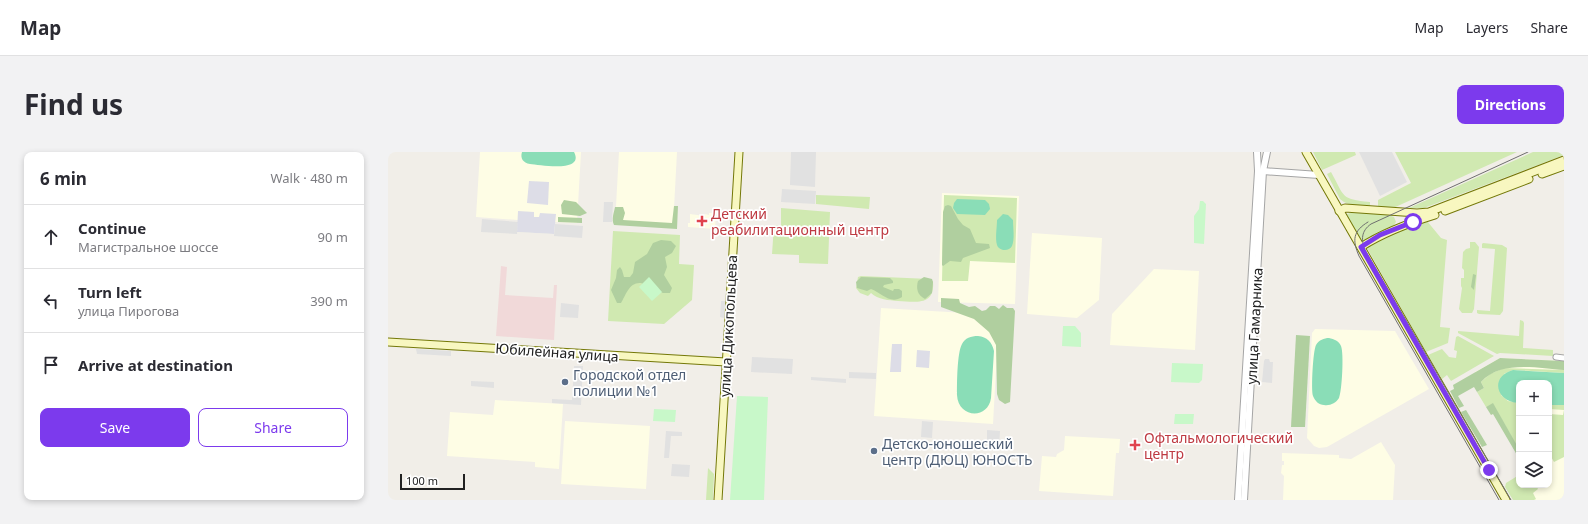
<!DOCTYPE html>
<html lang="en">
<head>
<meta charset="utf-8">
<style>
	body { margin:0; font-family:"Noto Sans",sans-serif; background:#f2f2f3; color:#2b2b33 }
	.controls { position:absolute; right:12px; bottom:12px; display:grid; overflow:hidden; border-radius:8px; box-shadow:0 2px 6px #0003 }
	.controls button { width:36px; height:36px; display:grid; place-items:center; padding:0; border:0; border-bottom:1px solid #e1e1e2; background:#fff; color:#2b2b33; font:20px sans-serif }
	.scale { position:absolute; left:12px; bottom:10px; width:65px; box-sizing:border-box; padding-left:4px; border:2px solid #212121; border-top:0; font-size:11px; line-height:14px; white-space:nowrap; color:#212121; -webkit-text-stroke:3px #fff; paint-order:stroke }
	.stop { position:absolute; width:12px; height:12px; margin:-9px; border:3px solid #7c3aed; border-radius:50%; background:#fff }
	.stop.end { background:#7c3aed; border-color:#fff; box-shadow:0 1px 4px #0008 }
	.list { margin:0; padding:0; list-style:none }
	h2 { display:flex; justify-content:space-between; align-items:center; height:52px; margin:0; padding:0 16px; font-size:17px }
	h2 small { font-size:13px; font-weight:400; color:#7c7c81 }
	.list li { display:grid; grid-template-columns:26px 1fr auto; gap:12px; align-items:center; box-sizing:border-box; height:64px; padding:0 16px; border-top:1px solid #e1e1e2 }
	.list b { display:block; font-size:15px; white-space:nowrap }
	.list p { margin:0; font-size:13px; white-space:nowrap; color:#7c7c81 }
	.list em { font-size:13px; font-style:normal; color:#7c7c81 }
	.actions { display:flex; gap:8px; padding:12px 16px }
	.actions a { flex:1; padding:9px 0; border:1px solid #7c3aed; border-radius:8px; text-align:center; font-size:14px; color:#7c3aed }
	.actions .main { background:#7c3aed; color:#fff }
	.icon { flex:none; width:22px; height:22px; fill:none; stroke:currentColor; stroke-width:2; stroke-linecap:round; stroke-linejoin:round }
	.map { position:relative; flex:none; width:1176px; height:348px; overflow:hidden; border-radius:8px }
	header { display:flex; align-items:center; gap:24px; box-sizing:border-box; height:56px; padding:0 20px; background:#fff; border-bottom:1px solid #e1e1e2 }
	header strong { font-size:19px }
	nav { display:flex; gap:22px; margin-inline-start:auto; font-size:14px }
	.intro { display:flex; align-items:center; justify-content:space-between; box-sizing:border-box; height:96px; padding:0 24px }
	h1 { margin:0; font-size:28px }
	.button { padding:10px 18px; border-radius:8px; background:#7c3aed; color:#fff; font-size:14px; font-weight:700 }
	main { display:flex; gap:24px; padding:0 24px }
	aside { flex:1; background:#fff; border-radius:8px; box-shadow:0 2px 6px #0003 }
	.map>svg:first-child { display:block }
	.commercial { fill:#f1d9d9 }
	.education { fill:#fefde5 }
	.grass { fill:#d0e9b1 }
	.forest { fill:#b0cf9f }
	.park { fill:#c8f8c9 }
	.pitch { fill:#8addb7 }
	.parking { fill:#e1e1e1 }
	.plaza { fill:#dddde7 }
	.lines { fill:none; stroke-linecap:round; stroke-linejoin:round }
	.minor-casing { stroke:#a5a5a5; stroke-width:7 }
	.tertiary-casing { stroke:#a5a5a5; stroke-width:8 }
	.secondary-casing { stroke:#747808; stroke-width:9 }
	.minor { stroke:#fff; stroke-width:5 }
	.tertiary { stroke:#fff; stroke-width:6 }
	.secondary { stroke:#f8f7c0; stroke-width:7 }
	.tram { stroke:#6f6f6f; stroke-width:1 }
	.route { stroke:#7c3aed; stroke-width:5 }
	.health-dot { fill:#e0444e; stroke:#fff; stroke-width:1.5 }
	.service-dot { fill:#5c6f8a; stroke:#fff; stroke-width:1.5 }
	.labels { text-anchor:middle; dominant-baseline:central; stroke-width:3.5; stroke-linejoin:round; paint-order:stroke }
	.health-label { font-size:14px; fill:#be3a42; stroke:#fff; text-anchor:start }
	.street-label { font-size:14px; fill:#212121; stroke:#fff }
	.service-label { font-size:14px; fill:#4e5e75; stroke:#fff; text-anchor:start }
</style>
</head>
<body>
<header>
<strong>Map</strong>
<nav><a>Map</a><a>Layers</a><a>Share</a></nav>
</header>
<div class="intro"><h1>Find us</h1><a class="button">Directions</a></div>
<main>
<aside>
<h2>6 min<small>Walk · 480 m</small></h2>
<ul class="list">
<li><svg class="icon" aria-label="ahead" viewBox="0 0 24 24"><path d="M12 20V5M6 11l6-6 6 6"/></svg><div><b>Continue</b><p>Магистральное шоссе</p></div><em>90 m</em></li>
<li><svg class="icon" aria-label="left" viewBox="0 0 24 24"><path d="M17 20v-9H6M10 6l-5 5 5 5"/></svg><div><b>Turn left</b><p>улица Пирогова</p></div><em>390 m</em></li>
<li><svg class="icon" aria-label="arrive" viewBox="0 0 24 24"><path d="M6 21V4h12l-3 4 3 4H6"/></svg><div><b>Arrive at destination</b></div></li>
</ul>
<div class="actions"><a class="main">Save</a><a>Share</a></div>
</aside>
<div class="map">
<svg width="1176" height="348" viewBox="0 0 1176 348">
	<rect width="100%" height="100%" fill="#f1eee8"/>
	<polygon class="commercial" points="113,114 119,115 117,143 165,146 166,133 169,133 166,188 108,184"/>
	<g class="education">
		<polygon points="92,0 193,0 189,71 167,70 166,82 129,80 130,68 88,65"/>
		<polygon points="231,0 289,0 285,75 227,72"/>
		<polygon points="554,41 631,44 627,152 550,150"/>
		<polygon points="321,61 328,61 327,77 300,75 300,71 302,71 302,62 317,64 317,62 321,63"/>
		<polygon points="644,81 714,86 711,148 689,166 639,162"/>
		<polygon points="766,117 811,119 807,198 722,193 724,162"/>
		<polygon points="493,156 611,163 605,272 486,264"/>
		<polygon points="927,177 1007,179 1041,237 939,295 931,296 926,294 919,286 924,181"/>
		<polygon points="1112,206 1176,209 1176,348 1128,348 1131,323 1131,333 1161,333 1161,231 1131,231 1131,297 1087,220"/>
		<polygon points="107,248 175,252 171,317 147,315 147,310 59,304 62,260 105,263"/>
		<polygon points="177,269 262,274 258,337 173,332"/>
		<polygon points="677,284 732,287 731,301 728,301 725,344 651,339 654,304 668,305 669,302 676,298"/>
		<polygon points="993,290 1007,313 1005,348 895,348 896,324 893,321 894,313 896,313 896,309 894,309 894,301 951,303 951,306 963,307"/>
	</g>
	<g class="grass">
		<polygon points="925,0 967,0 968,3 934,18"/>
		<polygon points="1007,0 1129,0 1003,57 990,56 990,48 1023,31"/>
		<polygon points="1145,0 1176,0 1176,3 1036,56 1021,56"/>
		<path d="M943,20c14,25 9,27 39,30v4c-10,-1 -22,1 -30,-7l-13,-25z"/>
		<polygon points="428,43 482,45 481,57 428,52"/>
		<polygon points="556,43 629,46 627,111 582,109 580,129 554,129"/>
		<polygon points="393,56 442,60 440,112 411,111 411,103 384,102 386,73 393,74"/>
		<polygon points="962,61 994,61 1006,65 1008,70 1006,73 978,89 974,90 971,88 959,67 959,62"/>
		<polygon points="1039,69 1053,86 1059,88 1052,175 1062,176 1060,191 1038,200 979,96 980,93 998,83"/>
		<polygon points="225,79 292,83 291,112 306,113 304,148 276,172 220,169"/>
		<polygon points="1082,90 1087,90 1091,95 1086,157 1084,161 1074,161 1071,157 1074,136 1073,134 1073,126 1076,126 1076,118 1074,116 1075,100 1078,97 1082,96"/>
		<polygon points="1095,91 1114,93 1119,96 1115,159 1112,163 1091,162 1089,161 1089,158 1102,159 1107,97 1094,96 1094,92"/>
		<path d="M473,124l69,3 3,3c2,24 -18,20 -35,19 -9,-1 -20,-1 -27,-8l-3,3 -8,-3 -4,-5 2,-11z"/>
		<polygon points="1132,168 1135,169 1136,171 1135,196 1165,198 1165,204 1112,201 1109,202 1070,181 1070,179 1131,184"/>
		<polygon points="1070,184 1106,204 1063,229 1059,223 1054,227 1040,203 1054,197 1061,205 1068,206 1069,199 1066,198 1068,185"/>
		<polygon points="1116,216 1176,218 1176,221 1128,218 1122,219 1116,222 1113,243 1120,249 1131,251 1130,296 1105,252 1098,255 1089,240 1096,236 1093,230 1102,222"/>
		<polygon points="1161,253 1176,253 1176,305 1166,310 1161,301 1161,262 1175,263 1176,258 1161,257"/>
		<polygon points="320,316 326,322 325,348 318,348"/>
		<polygon points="1131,323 1131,333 1148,333 1150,337 1145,341 1148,347 1146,348 1125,348 1117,335 1118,331"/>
	</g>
	<g class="forest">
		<polygon points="176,48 188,50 199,61 192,64 174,62 173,53"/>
		<polygon points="560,53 563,54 570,67 575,73 582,77 588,91 601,92 602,96 575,106 573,110 562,109 555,114 554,113 555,60 557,54"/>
		<path d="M286,54h4l-1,23 -63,-4c-3,-6 0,-12 1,-18h8l2,6 -2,7 49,3z"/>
		<polygon points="170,65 194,66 194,71 170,70"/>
		<path d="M273,88l10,1 5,5 -4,7 -7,4 2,10 -3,8 8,13 -2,5h-7l-22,-10c-12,-1 -15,12 -20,20h-4l-6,-13 5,-12 1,-8 3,-3 2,3 2,7h6l3,-4 2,-11 12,-8 6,-11z"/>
		<polygon points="1085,122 1088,123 1086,138 1083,135"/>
		<path d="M473,125l29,1 3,3v2l-9,2 -1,2 10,4 1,-2h5l3,2v6c-12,8 -20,-4 -31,-8l-4,2 -10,-3 -1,-6z"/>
		<path d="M536,125l8,2 1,3 -1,11 -7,6c-8,-4 -9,-11 -7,-18z"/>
		<polygon points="553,146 571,147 572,151 581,155 587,154 594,159 598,158 602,154 607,154 611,157 615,153 619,156 625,156 627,159 622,250 617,252 611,248 609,242 608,193 601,180 586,167 553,155"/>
		<polygon points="908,183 922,184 917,275 903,275"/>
		<path d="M1112,206l64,3v9c-26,-2 -64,-10 -83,12l3,6 -7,4 -3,-5 -16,9 6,10 -5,2 -9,-17 4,-2 -1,-4z"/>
		<polygon points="1105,251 1131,297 1131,302 1129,303 1105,262 1103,263 1098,255"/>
		<polygon points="1078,258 1099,293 1094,295 1073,260"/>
	</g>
	<g class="park">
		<polygon points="812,49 815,49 818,52 816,92 806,91 806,64 811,57"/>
		<polygon points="261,125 274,140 264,149 251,135"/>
		<polygon points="675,174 687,174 693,181 693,195 674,194"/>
		<polygon points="784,211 815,212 814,228 811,231 783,230"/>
		<polygon points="349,244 380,245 376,348 342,348"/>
		<polygon points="266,257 288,258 287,270 265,269"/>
		<polygon points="787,262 806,262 805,272 786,272"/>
	</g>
	<g class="pitch">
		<path d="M134,0h52c11,21 -34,13 -44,12 -7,-1 -10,-6 -8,-12z"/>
		<polygon points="569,47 597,48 601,52 602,57 597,63 569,62 565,56 566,51"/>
		<path d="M615,62l5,1 5,5c0,8 2,19 -1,26 -3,6 -13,5 -15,-1 -2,-7 0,-18 0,-25z"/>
		<path d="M590,184c9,1 14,6 16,15l-3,47c-3,22 -33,20 -34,-3 0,-11 0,-42 5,-51 3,-6 9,-8 16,-8z"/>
		<path d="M941,186c5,1 10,3 12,8 3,7 1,45 -2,52 -3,5 -9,8 -15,7 -5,0 -9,-4 -11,-9 -2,-7 0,-45 3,-51 3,-5 8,-7 13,-7z"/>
		<path d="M1125,218l51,3v32h-15v-22h-30v20c-24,-1 -29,-27 -6,-33z"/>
	</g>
	<g class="parking">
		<polygon points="403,0 428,0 427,35 402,33"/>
		<polygon points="971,0 1004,0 1019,30 992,44"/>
		<polygon points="394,37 428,39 427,52 393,50"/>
		<polygon points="216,50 225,50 224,70 215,70"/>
		<polygon points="94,67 130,70 129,82 93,80"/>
		<polygon points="167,72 195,74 194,86 166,84"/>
		<polygon points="333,149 337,149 336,166 332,165"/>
		<polygon points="173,151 191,153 190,166 172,165"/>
		<polygon points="28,197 63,199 63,204 29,202"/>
		<polygon points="364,205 405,207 404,222 363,220"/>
		<polygon points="877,207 881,207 882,210 885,210 884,231 874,230 876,209"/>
		<polygon points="186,214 195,214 193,253 164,251 164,247 184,248"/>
		<polygon points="461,220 488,221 488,227 461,226"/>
		<polygon points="423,225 458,227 458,231 423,228"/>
		<polygon points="83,229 106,230 106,236 83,234"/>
		<polygon points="534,269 545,270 544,286 533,285"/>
		<polygon points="599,278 612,279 611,295 606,294 606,290 599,289"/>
		<polygon points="278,279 294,280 294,284 283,284 281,306 276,306"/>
		<polygon points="284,312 302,313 301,325 283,324"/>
	</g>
	<g class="plaza">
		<polygon points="141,29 161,30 160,53 139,51"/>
		<polygon points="130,59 146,60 146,65 151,65 152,61 168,62 166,82 129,80"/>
		<polygon points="504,192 514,192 513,220 502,220"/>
		<polygon points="529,198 542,199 541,216 528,215"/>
	</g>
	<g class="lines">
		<defs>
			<polyline id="minor" points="1168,205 1176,206"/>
			<g id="tertiary">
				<polyline points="875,19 931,23"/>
				<polyline points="850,348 870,19 869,0"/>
				<polyline points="856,348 875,19 879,0"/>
			</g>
			<g id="secondary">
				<polyline points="918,0 1118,348"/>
				<polyline points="1154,22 1176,14"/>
				<polyline points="951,59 957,56 1029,61 1041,60 1176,8"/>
				<polyline points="1057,59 1141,27"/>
				<path d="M973,95c23,-15 48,-24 74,-32"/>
				<polyline points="0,190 338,210"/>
				<polyline points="330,348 351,0"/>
			</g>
		</defs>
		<use href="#minor" class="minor-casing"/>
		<use href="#tertiary" class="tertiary-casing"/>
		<use href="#secondary" class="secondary-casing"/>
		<use href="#minor" class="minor"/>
		<use href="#tertiary" class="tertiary"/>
		<use href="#secondary" class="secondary"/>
		<g class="tram">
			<path d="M980,70c-15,9 -16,18 -9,34l140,244"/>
			<path d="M1123,348l-146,-250c-4,-10 -4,-19 6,-26l157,-72"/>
		</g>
	</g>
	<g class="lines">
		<polyline class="route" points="1025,70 992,83 973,95 1101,318"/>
	</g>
	<g class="health-dot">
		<path d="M312 63h4v4h4v4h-4v4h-4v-4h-4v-4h4z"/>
		<path d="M745 287h4v4h4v4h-4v4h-4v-4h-4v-4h4z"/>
	</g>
	<g class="service-dot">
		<circle cx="177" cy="230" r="4"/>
		<circle cx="486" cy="299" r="4"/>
	</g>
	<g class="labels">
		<g class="health-label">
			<text x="323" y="61">Детский<tspan x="323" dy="16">реабилитационный центр</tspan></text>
			<text x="756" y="285">Офтальмологический<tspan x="756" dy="16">центр</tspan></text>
		</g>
		<g class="street-label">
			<text transform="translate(340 174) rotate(-87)">улица Дикопольцева</text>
			<text transform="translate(866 174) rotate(-87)">улица Гамарника</text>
			<text transform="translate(169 200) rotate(4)">Юбилейная улица</text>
		</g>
		<g class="service-label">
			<text x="185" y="222">Городской отдел<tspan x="185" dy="16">полиции №1</tspan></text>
			<text x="494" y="291">Детско-юношеский<tspan x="494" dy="16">центр (ДЮЦ) ЮНОСТЬ</tspan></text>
		</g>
	</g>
</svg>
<div class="controls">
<button>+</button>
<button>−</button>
<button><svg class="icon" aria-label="layers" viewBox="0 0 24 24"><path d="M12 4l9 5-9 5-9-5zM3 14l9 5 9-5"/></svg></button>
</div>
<div class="scale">100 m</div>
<div class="stop" style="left:1025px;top:70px"></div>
<div class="stop end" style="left:1101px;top:318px"></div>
</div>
</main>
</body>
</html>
